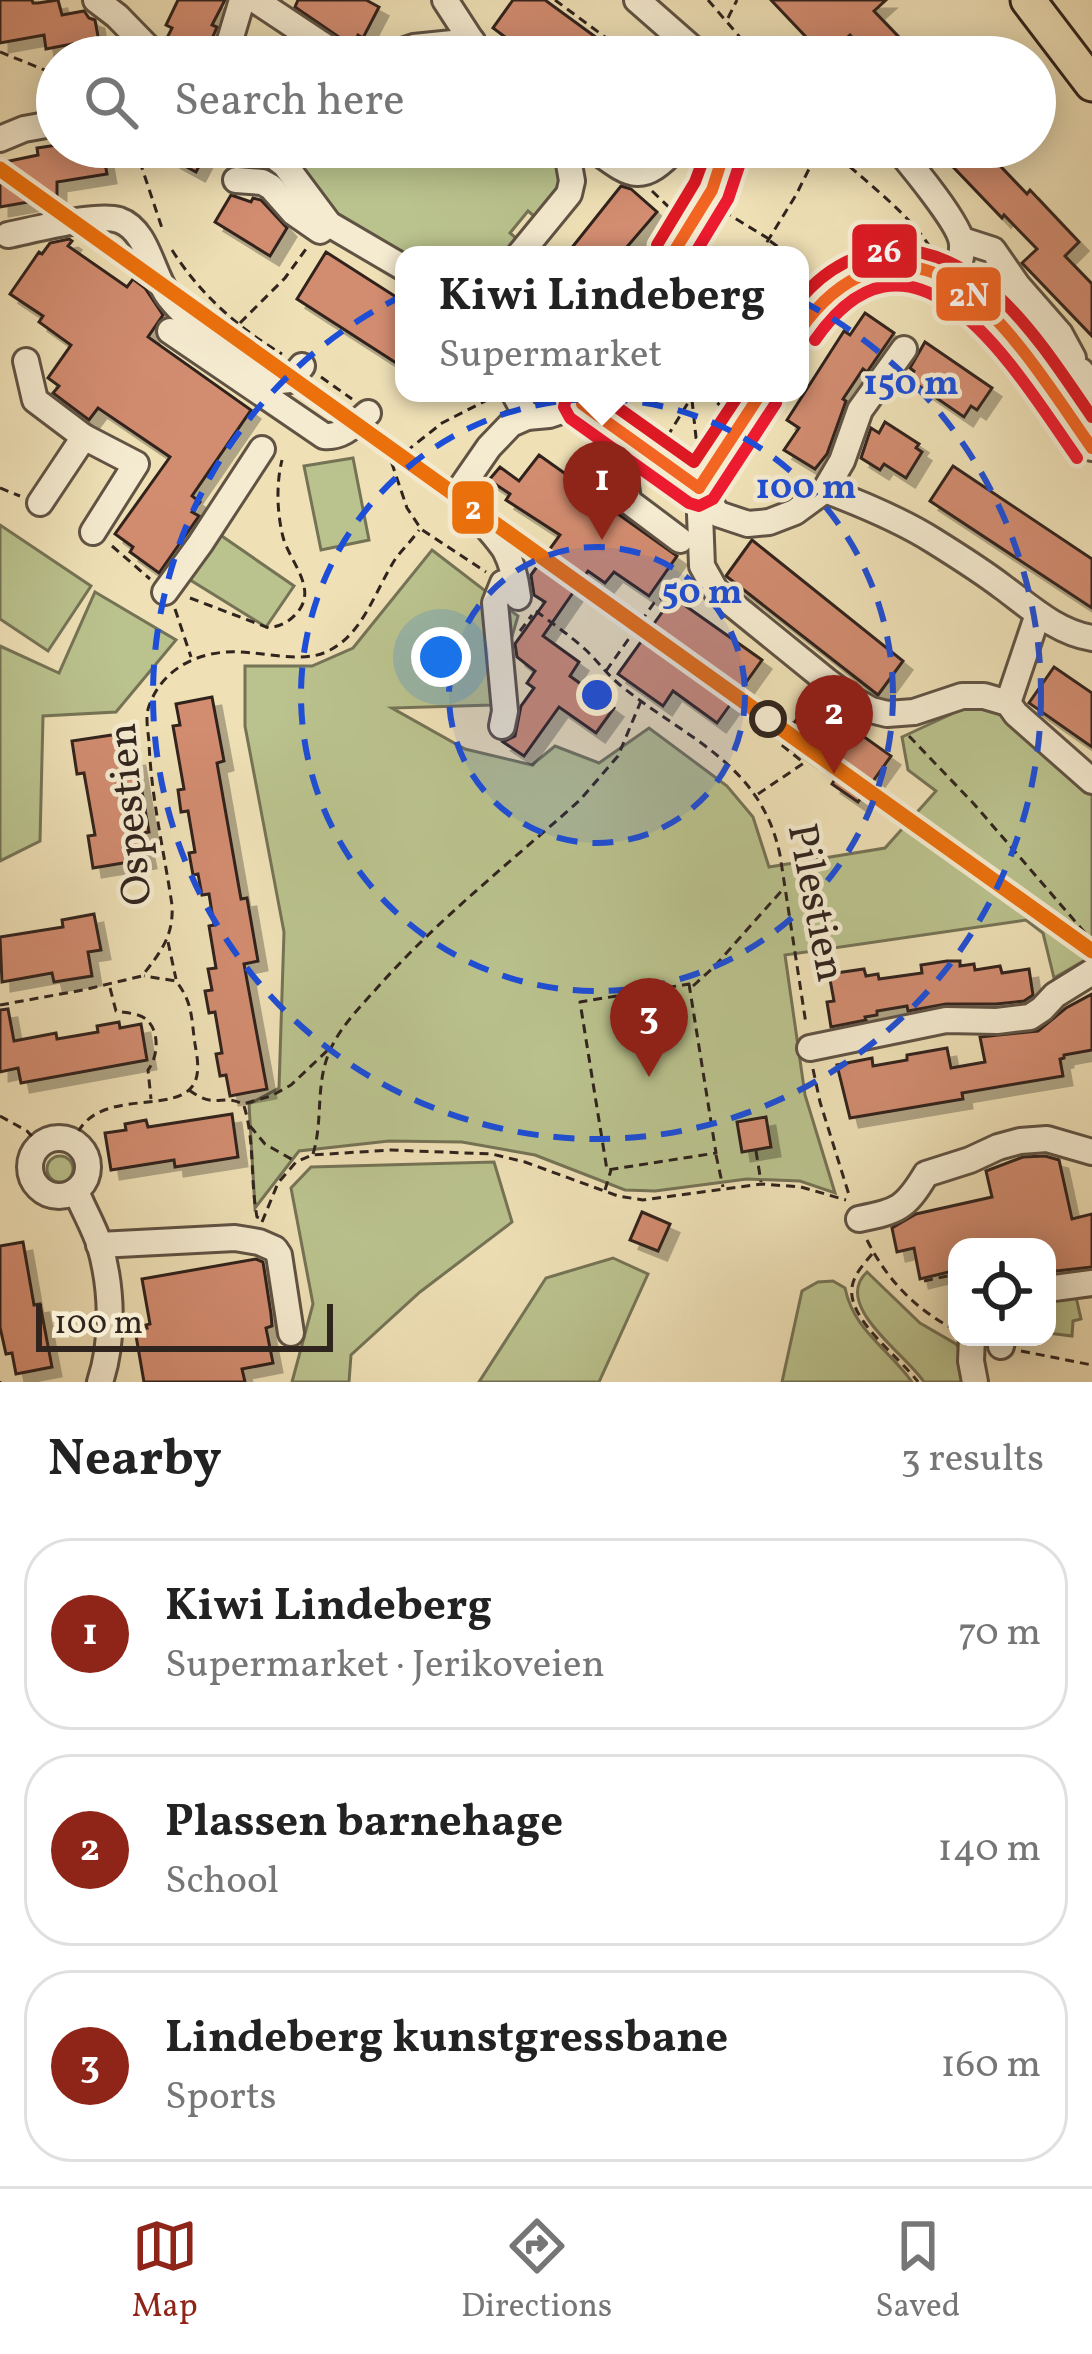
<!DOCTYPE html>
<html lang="en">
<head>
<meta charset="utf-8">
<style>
	body { margin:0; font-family:Vollkorn,serif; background:#f2f2f2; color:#222 }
	.controls { position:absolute; right:36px; bottom:36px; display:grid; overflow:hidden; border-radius:24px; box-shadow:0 6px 30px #0003 }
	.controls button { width:108px; height:108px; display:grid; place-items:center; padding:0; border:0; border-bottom:3px solid #e0e0e0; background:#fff; color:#222; font:60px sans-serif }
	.scale { position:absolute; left:36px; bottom:30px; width:297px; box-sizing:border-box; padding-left:12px; border:6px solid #30241e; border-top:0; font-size:33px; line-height:42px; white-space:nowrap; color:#30241e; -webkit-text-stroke:9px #f5ebd0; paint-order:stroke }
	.you { position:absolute; left:441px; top:657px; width:42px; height:42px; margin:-30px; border:9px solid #fff; border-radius:50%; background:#1a73e8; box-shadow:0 0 0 18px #1a73e833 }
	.badge { display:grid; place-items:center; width:78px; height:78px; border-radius:50%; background:#8f2418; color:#fff; font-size:39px; font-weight:700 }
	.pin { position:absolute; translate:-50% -99px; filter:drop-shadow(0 3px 6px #0008) }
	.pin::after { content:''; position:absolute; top:63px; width:42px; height:36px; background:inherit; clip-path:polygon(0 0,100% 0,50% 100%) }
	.popup { position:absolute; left:395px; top:246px; width:414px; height:156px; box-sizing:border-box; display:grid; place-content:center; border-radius:24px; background:#fff; filter:drop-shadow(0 3px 9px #0005); font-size:39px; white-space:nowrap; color:#767676 }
	.popup b { font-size:45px; color:#222 }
	.popup::after { content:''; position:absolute; left:50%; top:100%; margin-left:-24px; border:24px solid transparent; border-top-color:#fff }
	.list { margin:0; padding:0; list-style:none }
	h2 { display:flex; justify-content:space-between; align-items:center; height:156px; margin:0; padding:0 48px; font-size:51px }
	h2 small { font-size:39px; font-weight:400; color:#767676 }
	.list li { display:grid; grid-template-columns:78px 1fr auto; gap:36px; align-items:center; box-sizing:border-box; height:192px; margin:0 24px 24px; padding:0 24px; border:3px solid #e0e0e0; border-radius:48px }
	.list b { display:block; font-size:45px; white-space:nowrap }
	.list p { margin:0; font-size:39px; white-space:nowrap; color:#767676 }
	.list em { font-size:39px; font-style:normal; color:#767676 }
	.icon { flex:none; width:66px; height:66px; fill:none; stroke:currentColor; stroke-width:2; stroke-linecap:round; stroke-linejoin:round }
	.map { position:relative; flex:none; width:1092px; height:1382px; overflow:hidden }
	.search { position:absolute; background:#fff; box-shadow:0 6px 30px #0003; left:36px; right:36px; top:36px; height:132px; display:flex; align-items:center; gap:30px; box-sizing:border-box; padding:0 42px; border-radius:66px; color:#767676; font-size:45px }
	.sheet { height:804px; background:#fff }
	nav { display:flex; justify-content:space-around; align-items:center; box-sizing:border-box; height:168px; border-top:3px solid #e0e0e0; background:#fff; font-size:33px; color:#767676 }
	nav a { display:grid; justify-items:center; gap:6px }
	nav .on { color:#8f2418 }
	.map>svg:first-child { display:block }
	.green { fill:#bac28d; stroke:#757356; stroke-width:3 }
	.building { fill:#d28c70; stroke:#30241e; stroke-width:3; filter:url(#shadow) }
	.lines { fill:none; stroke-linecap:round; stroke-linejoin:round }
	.minor-casing { stroke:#605344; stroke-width:30 }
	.highway-casing { stroke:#30241e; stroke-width:39 }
	.path { stroke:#30241e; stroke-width:3; stroke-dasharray:9 6; stroke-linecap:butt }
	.minor { stroke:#f5ebd0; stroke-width:24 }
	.highway { stroke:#efe0b6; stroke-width:33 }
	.bus-1-casing { stroke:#f5ebd0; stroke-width:21 }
	.bus-2-casing { stroke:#f5ebd0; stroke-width:21 }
	.bus-3-casing { stroke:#f5ebd0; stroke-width:21 }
	.bus-1 { stroke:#f26522; stroke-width:12 }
	.bus-2 { stroke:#ed1b2f; stroke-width:12 }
	.bus-3 { stroke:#dd1923; stroke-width:12 }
	.metro-1-casing { stroke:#f5ebd0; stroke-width:24 }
	.metro-1 { stroke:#ec700c; stroke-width:15 }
	.ring { fill:none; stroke:#1d4ed8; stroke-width:6; stroke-dasharray:21 15 }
	.stop-dot { fill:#f5ebd0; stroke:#30241e; stroke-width:6 }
	.labels { text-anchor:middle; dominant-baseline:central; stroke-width:9; stroke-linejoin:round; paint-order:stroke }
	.street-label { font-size:42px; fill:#30241e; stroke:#f5ebd0 }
	.centre { fill:#1d4ed8; stroke:#f5ebd0; stroke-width:6 }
	.ring-label { font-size:36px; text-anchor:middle; font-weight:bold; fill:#1d4ed8; stroke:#f5ebd0; stroke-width:9; stroke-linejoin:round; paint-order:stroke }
	.line-badge { stroke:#f5ebd0; stroke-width:4.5 }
	.badge-label { font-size:33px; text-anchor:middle; font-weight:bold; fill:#fff }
</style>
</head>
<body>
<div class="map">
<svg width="1092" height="1382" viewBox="0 0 1092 1382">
	<defs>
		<filter id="shadow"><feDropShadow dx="9" dy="9" stdDeviation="0" flood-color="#0004"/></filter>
	</defs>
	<rect width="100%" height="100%" fill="#efe0b6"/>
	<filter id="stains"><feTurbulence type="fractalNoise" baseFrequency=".00167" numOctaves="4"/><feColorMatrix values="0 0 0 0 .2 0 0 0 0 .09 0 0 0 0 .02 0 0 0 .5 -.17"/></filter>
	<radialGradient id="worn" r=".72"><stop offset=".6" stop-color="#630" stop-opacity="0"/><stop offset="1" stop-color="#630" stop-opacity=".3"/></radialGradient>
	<g class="green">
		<polygon points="289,147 560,147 565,189 541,222 528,211 510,233 516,238 518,249 513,255 404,255 334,221 281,155"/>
		<polygon points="353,458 369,540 321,550 304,466"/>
		<polygon points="0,525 91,586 48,651 0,619"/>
		<polygon points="216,532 294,586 266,627 187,578"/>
		<polygon points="432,550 518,616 492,705 392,708 465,749 532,765 555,746 599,763 649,728 727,786 753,817 769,867 885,848 936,791 908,770 902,737 973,704 1000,709 1092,788 1092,956 1054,978 1043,933 1026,920 785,955 805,1095 835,1193 800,1181 747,1179 655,1191 625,1190 535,1155 462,1142 389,1141 299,1151 255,1208 249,1104 279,1088 284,932 245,726 245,666 312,666 353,648"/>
		<polygon points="95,592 176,640 116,712 43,716 40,841 0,861 0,646 59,673"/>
		<circle cx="60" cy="1169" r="13"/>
		<polygon points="494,1162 512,1222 420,1292 351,1355 349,1382 292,1382 313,1304 291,1188 311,1167"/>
		<polygon points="613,1258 648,1274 599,1382 479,1382 546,1278"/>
		<path d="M867,1272l53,51 36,21 8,10 6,28h-46c-17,-27 -93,-77 -57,-110z"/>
		<path d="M833,1281l12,7c9,43 42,59 67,94h-130l20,-91 16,-9z"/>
		<polygon points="1076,1297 1081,1319 1073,1321 1072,1336 1047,1333 1047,1299"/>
	</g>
	<g class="building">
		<polygon points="0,0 32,0 33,3 38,3 58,0 62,15 84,11 89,18 95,20 101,53 74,57 72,44 46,49 44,35 0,43"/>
		<polygon points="178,0 225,0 212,25 217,27 204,57 173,57 165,42 172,28 166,25"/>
		<polygon points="298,0 366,0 379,7 363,38 358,35 352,46 295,7"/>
		<polygon points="513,0 545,0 623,57 532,57 493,28"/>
		<polygon points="771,0 886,0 874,11 918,57 871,57 850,35 825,57"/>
		<polygon points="57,145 57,147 102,147 107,174 57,182 57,197 0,207 0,163 38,155 37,148"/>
		<polygon points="179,147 209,147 196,172 172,159"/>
		<polygon points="934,147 982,147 1027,194 1030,190 1079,242 1065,256 1092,284 1092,336 1022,263 1037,249 1004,215 1002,218"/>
		<polygon points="621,186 631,189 657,212 620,255 566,255"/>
		<polygon points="231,195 251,202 253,198 261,200 287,228 270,256 215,222"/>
		<polygon points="69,239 72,241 68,246 127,287 133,279 145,288 163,315 148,337 251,410 192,496 200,502 192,512 199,516 159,573 130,552 133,547 115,534 170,457 98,408 89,420 53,393 59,386 48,378 71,345 39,322 43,316 10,294 39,252 42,254 50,243"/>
		<polygon points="326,252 404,302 404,368 297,299"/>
		<polygon points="865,313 894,333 867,372 863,369 843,399 846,401 827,454 815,469 784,450 799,428 787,420 844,331 850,335"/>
		<polygon points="925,342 992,388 977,410 971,406 964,417 909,379 914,371 910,368"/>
		<polygon points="885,422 919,444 916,448 922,452 906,478 884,464 880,470 861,458 871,428 879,433"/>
		<polygon points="539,455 609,505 611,500 618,514 677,556 649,596 614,572 605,583 588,571 543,636 579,662 570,676 614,708 596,733 559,707 524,756 503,742 515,736 521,706 534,688 527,683 535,671 517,657 515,644 545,602 534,595 531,575 560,535 506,500 510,494 489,480 500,467 519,481"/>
		<polygon points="953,466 1092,559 1092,608 930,501"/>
		<polygon points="752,540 903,661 878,695 726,576"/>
		<polygon points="673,597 762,660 717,723 673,691 663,706 618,674"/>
		<polygon points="1054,667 1092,693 1092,747 1029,703"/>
		<polygon points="212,697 224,761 217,763 241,899 247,898 258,961 244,964 267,1089 230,1096 226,1075 220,1076 216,1054 222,1053 215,1012 209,1013 205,991 212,990 208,969 216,968 209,926 214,925 209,894 202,895 198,874 193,875 189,853 195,852 188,811 181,812 178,790 184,789 173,726 180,725 176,704"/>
		<polygon points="811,699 891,756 858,802 832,784 840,771 814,752 809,759 782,740"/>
		<polygon points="125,733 128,759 136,757 149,832 142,833 147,859 93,868 88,836 95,835 84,773 77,774 72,741"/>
		<polygon points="94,914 101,950 88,952 92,976 54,982 52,973 2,982 0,937 63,927 62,920"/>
		<polygon points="947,961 960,961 960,966 974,964 975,970 1000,966 1002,973 1029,969 1033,995 1024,1001 996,1004 946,1004 908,1011 907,1006 877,1011 877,1015 865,1017 866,1020 831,1027 827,1002 834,1001 829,974 864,969 866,976 878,974 879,979 922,973 921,965"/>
		<polygon points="1092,994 1092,1050 1064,1055 1064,1058 1060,1059 1063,1076 962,1093 963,1099 850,1118 837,1065 872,1058 873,1066 907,1060 907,1055 947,1048 951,1068 985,1062 980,1037 1038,1031 1066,1008"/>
		<polygon points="8,1009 14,1041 56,1033 57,1039 98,1032 97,1026 119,1022 120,1028 141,1024 147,1060 21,1083 18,1068 0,1072 0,1010"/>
		<polygon points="232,1114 238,1157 175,1167 174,1160 111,1170 105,1133 126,1130 125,1124 146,1120 148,1127"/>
		<polygon points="766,1117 771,1147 742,1152 737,1122"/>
		<polygon points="1045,1156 1059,1160 1072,1219 1092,1214 1092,1267 1047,1272 1047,1247 957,1247 957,1270 920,1279 914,1248 897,1252 892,1228 916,1214 992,1197 986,1171 1023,1157"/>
		<polygon points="642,1212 670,1224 658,1251 630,1240"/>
		<polygon points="23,1242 34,1305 40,1304 52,1367 16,1374 12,1353 6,1354 0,1327 0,1246"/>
		<polygon points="256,1259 263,1262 271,1314 272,1326 266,1328 273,1363 242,1369 245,1382 144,1382 135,1330 147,1328 146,1325 150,1324 142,1279"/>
	</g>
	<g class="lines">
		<defs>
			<g id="minor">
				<polyline points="96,0 117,16 157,57"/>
				<polyline points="255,0 341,57"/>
				<polyline points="445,0 482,57"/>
				<polyline points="637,0 702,57"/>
				<polyline points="225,57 242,0"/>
				<polyline points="385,57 414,47 472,41"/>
				<polyline points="0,139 24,129 57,123"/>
				<polyline points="262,147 285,165 329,224 404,268"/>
				<path d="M591,147c40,29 49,40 86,0"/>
				<path d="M896,147c15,18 65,78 66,97 1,13 -5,27 -10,38"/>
				<polyline points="236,180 262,182 271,187 294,213 320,231 329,224"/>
				<path d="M8,235c25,-5 89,-22 111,-15 29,10 33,55 50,77 26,33 75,63 111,84l10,-1 12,-14"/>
				<polyline points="962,240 993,250 1018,286 1060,334 1073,358"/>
				<polyline points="519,255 569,194 572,181 566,147"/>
				<path d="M672,255c22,-34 47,-67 54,-108"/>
				<path d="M800,330c29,-46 67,-71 123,-59 15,4 29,9 41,19 48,40 92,107 128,158"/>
				<path d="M170,331l154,105c18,2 30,-11 44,-23"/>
				<polyline points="26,361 35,400 84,437 40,503"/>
				<polyline points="1081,371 1092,386"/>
				<polyline points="514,393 527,417"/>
				<polyline points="761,393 699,488 702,566 716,591 827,681 850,698 871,710 887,714 914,712 962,696 984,696 1008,703 1016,714 1092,781"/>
				<polyline points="582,404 699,488 718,514 748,524 769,522 795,512 825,490 842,461 860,410 904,349"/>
				<polyline points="84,437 136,464 93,532"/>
				<polyline points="628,438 623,462 628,501 680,540"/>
				<path d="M825,490c37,14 76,30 109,51 24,15 48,30 70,47 27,20 53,44 88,50"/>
				<polyline points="165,592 200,544 262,449"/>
				<path d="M518,597c-2,-16 -5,-32 -13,-47 -14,-22 -38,-39 -43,-64l27,-39 22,-23 16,-7 22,-2 33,-11"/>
				<polyline points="1008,703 1038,614"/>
				<polyline points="502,726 505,711 495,603 503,583"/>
				<polyline points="810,1048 946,1020 997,1021 1030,1017 1042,1009 1055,995 1092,972"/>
				<circle cx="59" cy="1167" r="29"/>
				<path d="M76,1191c7,18 18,36 24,55 12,42 14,94 0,136"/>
				<path d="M859,1219c39,-8 46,-10 67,-45l44,-14 28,-13 22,-6 27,-2 45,13"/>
				<polyline points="99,1245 235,1238 259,1242 275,1249 279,1255 291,1333"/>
				<polyline points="1047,1289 1092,1283"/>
				<polyline points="972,1337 971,1361 975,1382"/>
				<polyline points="1001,1346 1003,1337"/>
			</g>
			<polyline id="highway" points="1028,0 1092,84"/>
		</defs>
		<use href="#minor" class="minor-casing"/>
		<use href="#highway" class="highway-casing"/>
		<g class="path">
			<polyline points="555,0 632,57"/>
			<polyline points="708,0 757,57"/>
			<polyline points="728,18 737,0"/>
			<polyline points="0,52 57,75"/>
			<polyline points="135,147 163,231"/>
			<polyline points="518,147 536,162"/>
			<path d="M827,147c31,28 87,70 106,105"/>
			<polyline points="311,160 312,147"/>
			<polyline points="652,191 675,213"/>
			<polyline points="723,211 769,239"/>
			<polyline points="770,241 787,253"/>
			<path d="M172,250c27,43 66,78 110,104"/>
			<polyline points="759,255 796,195 820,147"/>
			<polyline points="240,323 285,278 306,249"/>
			<polyline points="321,377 352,399"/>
			<polyline points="706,393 722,407"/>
			<polyline points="692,400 697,447"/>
			<polyline points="382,434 407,508 421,529 486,572"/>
			<polyline points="667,437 694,393"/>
			<polyline points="394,461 442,423 491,398"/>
			<polyline points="0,488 20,496"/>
			<polyline points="112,546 150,579"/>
			<path d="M190,598l79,30c11,-2 18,-5 26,-13 25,-25 -5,-52 -12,-78 -6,-24 -7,-53 -1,-77"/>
			<polyline points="175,609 191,657"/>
			<path d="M536,611c17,13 36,26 51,40 11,11 21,24 33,34 66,54 141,78 160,170l26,169"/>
			<polyline points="520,631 532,615"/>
			<polyline points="606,671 654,603 687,583"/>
			<polyline points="909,736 974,804 1092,941"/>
			<polyline points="758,794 804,763 778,742 812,697"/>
			<polyline points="168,942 176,979"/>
			<polygon points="689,984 716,1153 607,1170 580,1002"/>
			<polyline points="693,986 714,967 784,888"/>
			<path d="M110,988l6,23c9,2 24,2 31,9 13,12 11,37 1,50l3,29"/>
			<path d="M0,1005l83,-15 59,-14c18,-23 32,-40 30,-71 -8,-54 -21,-108 -23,-163 -1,-12 -4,-25 0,-36 12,-34 43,-52 78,-54 28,-2 74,12 99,0 37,-16 49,-62 70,-94 7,-9 16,-18 23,-28"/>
			<polyline points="813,1069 820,1102 850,1198"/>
			<path d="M189,1090c27,20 32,3 54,14l28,-8 20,-11 39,-37"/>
			<path d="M244,1106c11,35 6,74 13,111l4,2"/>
			<polyline points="0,1116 27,1131 40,1145"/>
			<polyline points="250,1126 265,1144 293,1160"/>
			<path d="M78,1132c25,-45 101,-16 117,-50 5,-12 2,-26 0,-38 -4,-27 -2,-41 -19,-63l-32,-5"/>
			<polyline points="756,1151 761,1182"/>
			<path d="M313,1154c11,-36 1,-72 19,-108 11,-22 29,-40 45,-58 61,-69 135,-127 203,-188l38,-44 23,-55"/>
			<polyline points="716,1155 723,1187"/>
			<polyline points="605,1190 611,1170"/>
			<polyline points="262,1222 278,1183 296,1162 312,1155 391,1150 492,1154 525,1162 618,1196 643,1200 762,1184 801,1187 846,1200"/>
			<path d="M867,1240c19,38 46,67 83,87"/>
			<path d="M872,1254c-8,10 -18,20 -20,33 -5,33 48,70 66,95"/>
			<polyline points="924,1281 957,1274"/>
			<polyline points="1021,1351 1092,1365"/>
			<polyline points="0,1381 0,1382"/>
		</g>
		<use href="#minor" class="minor"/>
		<use href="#highway" class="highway"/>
		<defs>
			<g id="bus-1">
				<polyline points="672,255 712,190 726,147"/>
				<path d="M800,330c37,-53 96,-86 157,-45 52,35 99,112 135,163"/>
				<polyline points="582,404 699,488"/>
				<polyline points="699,488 761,393"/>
			</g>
			<g id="bus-2">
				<polyline points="694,255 728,199 744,151"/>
				<path d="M815,340c101,-145 204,36 262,118"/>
				<polyline points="567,393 564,407 570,418 689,503 699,506 713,499 776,403"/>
			</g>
			<g id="bus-3">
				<polyline points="657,245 695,182 708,147"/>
				<path d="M800,299c25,-29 56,-48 95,-49 91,-1 151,101 197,167"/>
				<polyline points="604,398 694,462 740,393"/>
			</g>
		</defs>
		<use href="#bus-1" class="bus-1-casing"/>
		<use href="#bus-2" class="bus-2-casing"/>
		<use href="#bus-3" class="bus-3-casing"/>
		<use href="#bus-1" class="bus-1"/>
		<use href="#bus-2" class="bus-2"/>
		<use href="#bus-3" class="bus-3"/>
		<defs>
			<polyline id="metro-1" points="0,169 1092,951"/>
		</defs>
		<use href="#metro-1" class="metro-1-casing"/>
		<use href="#metro-1" class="metro-1"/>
	</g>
	<circle cx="597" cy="695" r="148" fill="#1d4ed8" fill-opacity=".12"/>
	<g class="ring">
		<circle cx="597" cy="695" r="148"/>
		<circle cx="597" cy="695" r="296"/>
		<circle cx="597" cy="695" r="444"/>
	</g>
	<circle class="stop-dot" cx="768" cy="719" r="16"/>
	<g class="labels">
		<g class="street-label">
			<text transform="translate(132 814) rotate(-95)">Ospestien</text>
			<text transform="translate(814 903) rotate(79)">Pilestien</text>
		</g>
	</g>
	<circle cx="597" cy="695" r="18" class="centre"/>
	<g class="ring-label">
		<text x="911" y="394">150 m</text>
		<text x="806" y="498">100 m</text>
		<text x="702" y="603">50 m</text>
	</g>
	<g class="line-badge">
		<rect x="850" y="222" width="69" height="58" rx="12" fill="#dd1923"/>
		<rect x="934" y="265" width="69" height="58" rx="12" fill="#f26522"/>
		<rect x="450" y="479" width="46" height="57" rx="12" fill="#ec700c"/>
	</g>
	<g class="badge-label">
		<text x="884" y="262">26</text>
		<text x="969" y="306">2N</text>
		<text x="473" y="519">2</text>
	</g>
	<rect width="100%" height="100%" filter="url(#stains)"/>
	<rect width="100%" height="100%" fill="url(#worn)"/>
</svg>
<div class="controls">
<button><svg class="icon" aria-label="locate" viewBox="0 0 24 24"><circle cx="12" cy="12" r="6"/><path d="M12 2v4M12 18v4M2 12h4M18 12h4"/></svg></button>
</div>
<div class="scale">100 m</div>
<div class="you"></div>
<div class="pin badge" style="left:602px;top:540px">1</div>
<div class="popup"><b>Kiwi Lindeberg</b>Supermarket</div>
<div class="pin badge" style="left:834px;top:774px">2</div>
<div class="pin badge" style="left:649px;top:1077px">3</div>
<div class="search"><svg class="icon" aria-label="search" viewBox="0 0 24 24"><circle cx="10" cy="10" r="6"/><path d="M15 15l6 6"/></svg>Search here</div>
</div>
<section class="sheet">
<h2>Nearby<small>3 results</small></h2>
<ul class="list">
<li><span class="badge">1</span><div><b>Kiwi Lindeberg</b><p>Supermarket · Jerikoveien</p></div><em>70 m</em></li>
<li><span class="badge">2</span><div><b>Plassen barnehage</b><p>School</p></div><em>140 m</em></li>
<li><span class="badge">3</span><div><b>Lindeberg kunstgressbane</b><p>Sports</p></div><em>160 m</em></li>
</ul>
</section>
<nav>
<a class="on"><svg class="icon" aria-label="map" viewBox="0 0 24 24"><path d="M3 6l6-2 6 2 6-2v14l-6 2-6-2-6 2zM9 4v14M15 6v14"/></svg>Map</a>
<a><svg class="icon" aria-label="directions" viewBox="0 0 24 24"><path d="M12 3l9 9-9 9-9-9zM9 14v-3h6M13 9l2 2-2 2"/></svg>Directions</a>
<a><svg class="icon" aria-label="saved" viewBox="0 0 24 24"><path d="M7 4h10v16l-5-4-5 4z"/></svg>Saved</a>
</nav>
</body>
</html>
